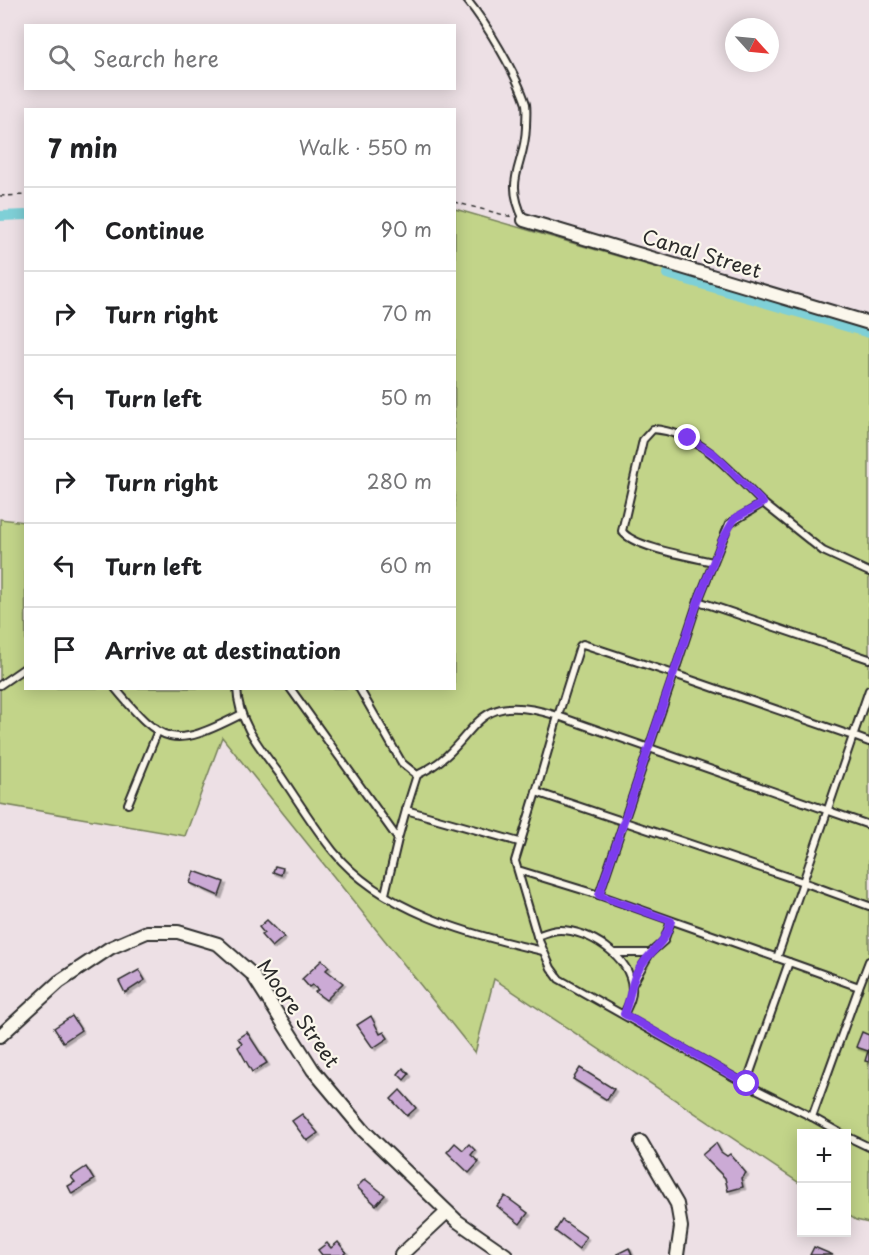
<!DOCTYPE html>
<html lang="en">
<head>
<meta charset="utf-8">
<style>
	body { margin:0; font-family:"Playpen Sans",sans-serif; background:#f6f6f6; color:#202124 }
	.controls { position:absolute; right:18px; bottom:18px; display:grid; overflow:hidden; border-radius:0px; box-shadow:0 3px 15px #0003 }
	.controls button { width:54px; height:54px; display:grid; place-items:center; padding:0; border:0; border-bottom:2px solid #e0e0e0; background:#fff; color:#202124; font:30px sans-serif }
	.compass { position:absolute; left:725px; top:18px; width:54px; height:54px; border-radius:50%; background:#fff; box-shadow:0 3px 15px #0003; rotate:117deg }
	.stop { position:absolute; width:18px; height:18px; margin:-14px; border:4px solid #7c3aed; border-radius:50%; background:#fff }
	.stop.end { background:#7c3aed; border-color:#fff; box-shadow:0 2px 6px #0008 }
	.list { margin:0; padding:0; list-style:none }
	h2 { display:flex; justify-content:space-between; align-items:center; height:78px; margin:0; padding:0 24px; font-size:26px }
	h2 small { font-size:20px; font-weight:400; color:#757577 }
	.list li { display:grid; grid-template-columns:39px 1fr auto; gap:18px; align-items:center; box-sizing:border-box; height:84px; padding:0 24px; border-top:2px solid #e0e0e0 }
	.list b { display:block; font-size:22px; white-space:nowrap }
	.list em { font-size:20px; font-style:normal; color:#757577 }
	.icon { flex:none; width:33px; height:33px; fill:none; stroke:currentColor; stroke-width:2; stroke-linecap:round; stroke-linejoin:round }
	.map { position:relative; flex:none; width:869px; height:1255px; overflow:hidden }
	.search { position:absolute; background:#fff; box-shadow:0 3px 15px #0003; left:24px; top:24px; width:432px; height:66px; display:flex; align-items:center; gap:15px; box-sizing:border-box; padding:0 21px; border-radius:0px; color:#757577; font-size:22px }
	.panel { position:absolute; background:#fff; box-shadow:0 3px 15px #0003; left:24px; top:108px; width:432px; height:582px; border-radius:0px }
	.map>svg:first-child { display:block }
	.green { fill:#c2d489; stroke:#76805a; stroke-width:1.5 }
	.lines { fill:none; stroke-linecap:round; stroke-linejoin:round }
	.canal { stroke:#7fd0d7; stroke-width:10 }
	.building { fill:#cbaad5; stroke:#2b2b2b; stroke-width:1.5; filter:url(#shadow) }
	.service-casing { stroke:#2b2b2b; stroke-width:10 }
	.minor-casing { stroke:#2b2b2b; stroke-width:16 }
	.path { stroke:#2b2b2b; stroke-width:1.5; stroke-dasharray:4.5 4.5; stroke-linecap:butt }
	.service { stroke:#fbf7ec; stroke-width:6 }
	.minor { stroke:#fbf7ec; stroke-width:12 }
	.route { stroke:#7c3aed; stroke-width:8 }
	.labels { text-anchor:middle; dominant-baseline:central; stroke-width:4.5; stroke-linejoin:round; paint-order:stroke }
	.street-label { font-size:20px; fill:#2b2b2b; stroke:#fbf7ec }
</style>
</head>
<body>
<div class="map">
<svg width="869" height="1255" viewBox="0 0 869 1255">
	<defs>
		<filter id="shadow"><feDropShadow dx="2.5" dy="2.5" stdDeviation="0" flood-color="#0004"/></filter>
	</defs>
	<rect width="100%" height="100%" fill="#ede0e5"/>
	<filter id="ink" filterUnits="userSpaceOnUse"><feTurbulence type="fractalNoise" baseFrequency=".0167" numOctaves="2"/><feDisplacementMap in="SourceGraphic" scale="12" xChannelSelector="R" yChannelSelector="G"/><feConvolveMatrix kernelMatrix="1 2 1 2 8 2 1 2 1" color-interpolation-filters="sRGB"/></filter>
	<g filter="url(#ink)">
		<polygon class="green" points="455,209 869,329 869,1223 856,1220 847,1214 846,1134 802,1134 801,1184 494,979 475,1053 222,737 185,836 0,804 0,519 25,522 26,688 454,688"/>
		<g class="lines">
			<g class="canal">
				<polyline points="0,216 26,215"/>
				<polyline points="667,274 869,333"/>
			</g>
		</g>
		<g class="building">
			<polygon points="275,866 283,868 281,875 273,872"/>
			<polygon points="194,871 224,882 219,896 190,883"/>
			<polygon points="267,920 284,937 272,947 261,935 264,933 259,927"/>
			<polygon points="322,960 329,967 326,970 343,983 326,1000 315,992 318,990 312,985 309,987 302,979"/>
			<polygon points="139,970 145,980 125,993 119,981"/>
			<polygon points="72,1016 81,1030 63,1042 54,1028"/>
			<polygon points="371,1016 380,1034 384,1032 388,1038 373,1048 357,1025"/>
			<polygon points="247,1032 267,1063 252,1072 238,1047 242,1044 238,1038"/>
			<polygon points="862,1032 869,1035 869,1062 865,1061 868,1051 856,1047"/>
			<polygon points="403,1068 409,1074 404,1080 398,1074"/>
			<polygon points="580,1068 614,1089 607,1100 573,1079"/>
			<polygon points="400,1090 416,1108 407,1116 391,1099"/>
			<polygon points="302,1114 318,1133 307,1141 292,1121"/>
			<polygon points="455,1143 463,1150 469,1144 475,1150 471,1155 479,1162 469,1173 447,1152"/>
			<polygon points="716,1143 721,1152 727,1156 730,1154 746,1173 741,1178 743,1187 728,1191 725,1178 702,1155"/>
			<polygon points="86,1167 94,1180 72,1194 68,1186 75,1182 71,1177"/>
			<polygon points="365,1179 385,1195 376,1205 357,1187"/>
			<polygon points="505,1196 528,1213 520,1224 497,1206"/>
			<polygon points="562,1220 586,1237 579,1249 555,1231"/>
			<polygon points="338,1242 346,1252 343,1255 322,1255 318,1250 327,1243 331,1248"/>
			<polygon points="814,1247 833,1255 810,1255"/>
			<polygon points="629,1248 632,1255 618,1255 617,1254"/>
		</g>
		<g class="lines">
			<defs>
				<g id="service">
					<path d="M467,0c19,23 50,75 59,104 1,7 0,16 0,23 -1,40 -23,50 -2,93"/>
					<polyline points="763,503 823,551 869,572"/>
					<path d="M698,601l31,-77 34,-21c-33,-32 -61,-70 -110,-74l-10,11 -21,91c10,16 70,26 91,31"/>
					<polyline points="869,659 698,601 674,674 583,644 580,646 558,716 869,825"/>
					<polyline points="0,685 26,667"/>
					<path d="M115,688c48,58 58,61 125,27"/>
					<path d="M237,688c1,35 24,61 44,88 17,25 33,51 52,75 48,60 138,84 210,100"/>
					<polyline points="290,688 398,839 385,894"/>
					<path d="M359,688l43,75 15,12c67,-31 46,-89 141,-59l-22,76"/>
					<polyline points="869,690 853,736 869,742"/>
					<polyline points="128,804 157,733"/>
					<polyline points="406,810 417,775"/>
					<polyline points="398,839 406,810 519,842"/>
					<polyline points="518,870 599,895"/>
					<polyline points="537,936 515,861 536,792 803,882 853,736 674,674 599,895 789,962"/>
					<polyline points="615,953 650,953 632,985"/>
					<polyline points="650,953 664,941 671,921"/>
					<polyline points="777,958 803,882 869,906"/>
					<polyline points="859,987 869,961"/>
					<path d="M624,1014c4,-8 9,-17 8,-26 -2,-32 -43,-58 -72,-58 -8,0 -15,3 -23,6l14,32 8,11 187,105 43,-122 70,25 -47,130 30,17"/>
					<polyline points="746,1084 812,1117"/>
					<polyline points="846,1136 869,1147"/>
				</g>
				<g id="minor">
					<polyline points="524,220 869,323"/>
					<polyline points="0,1036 59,982 110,948 147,932 178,932 218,944 252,974 313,1070 364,1131 457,1221 506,1255"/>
					<polyline points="641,1142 677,1204 681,1227 677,1255"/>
					<polyline points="401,1255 447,1212"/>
				</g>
			</defs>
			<use href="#service" class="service-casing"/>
			<use href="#minor" class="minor-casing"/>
			<g class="path">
				<polyline points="0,196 26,195"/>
				<polyline points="454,202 512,217"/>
			</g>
			<use href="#service" class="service"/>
			<use href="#minor" class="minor"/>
		</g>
	</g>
	<g class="lines" filter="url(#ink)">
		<path class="route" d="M688,438l26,16 49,49 -28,15 -13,22 -24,61 -99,294 72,26c-6,25 -24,31 -35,53 -6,13 -6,27 -12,40l123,70"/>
	</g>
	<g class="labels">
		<g class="street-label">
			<text transform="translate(702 253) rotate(17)">Canal Street</text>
			<text transform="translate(299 1013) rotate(55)">Moore Street</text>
		</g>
	</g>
</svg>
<div class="controls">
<button>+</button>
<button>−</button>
</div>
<svg class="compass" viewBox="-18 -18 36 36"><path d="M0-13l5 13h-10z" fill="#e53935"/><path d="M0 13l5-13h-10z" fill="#757577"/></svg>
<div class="stop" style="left:747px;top:1084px"></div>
<div class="stop end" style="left:688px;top:438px"></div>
<div class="search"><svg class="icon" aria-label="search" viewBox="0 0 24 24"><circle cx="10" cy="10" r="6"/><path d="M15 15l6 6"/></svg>Search here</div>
<section class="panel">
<h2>7 min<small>Walk · 550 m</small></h2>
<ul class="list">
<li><svg class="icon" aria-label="ahead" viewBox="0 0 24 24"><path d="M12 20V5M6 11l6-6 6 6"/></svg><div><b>Continue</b></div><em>90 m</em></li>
<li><svg class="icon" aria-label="right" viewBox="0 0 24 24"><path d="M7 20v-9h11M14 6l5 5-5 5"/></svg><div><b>Turn right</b></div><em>70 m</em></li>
<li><svg class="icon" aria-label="left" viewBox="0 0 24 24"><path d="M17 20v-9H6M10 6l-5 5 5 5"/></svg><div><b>Turn left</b></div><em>50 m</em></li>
<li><svg class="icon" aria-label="right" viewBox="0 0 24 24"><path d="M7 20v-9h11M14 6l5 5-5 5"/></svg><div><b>Turn right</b></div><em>280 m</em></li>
<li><svg class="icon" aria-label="left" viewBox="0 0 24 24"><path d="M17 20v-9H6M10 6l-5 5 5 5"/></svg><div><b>Turn left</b></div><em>60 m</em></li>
<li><svg class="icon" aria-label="arrive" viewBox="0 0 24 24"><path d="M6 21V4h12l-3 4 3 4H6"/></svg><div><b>Arrive at destination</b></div></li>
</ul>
</section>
</div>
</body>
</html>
